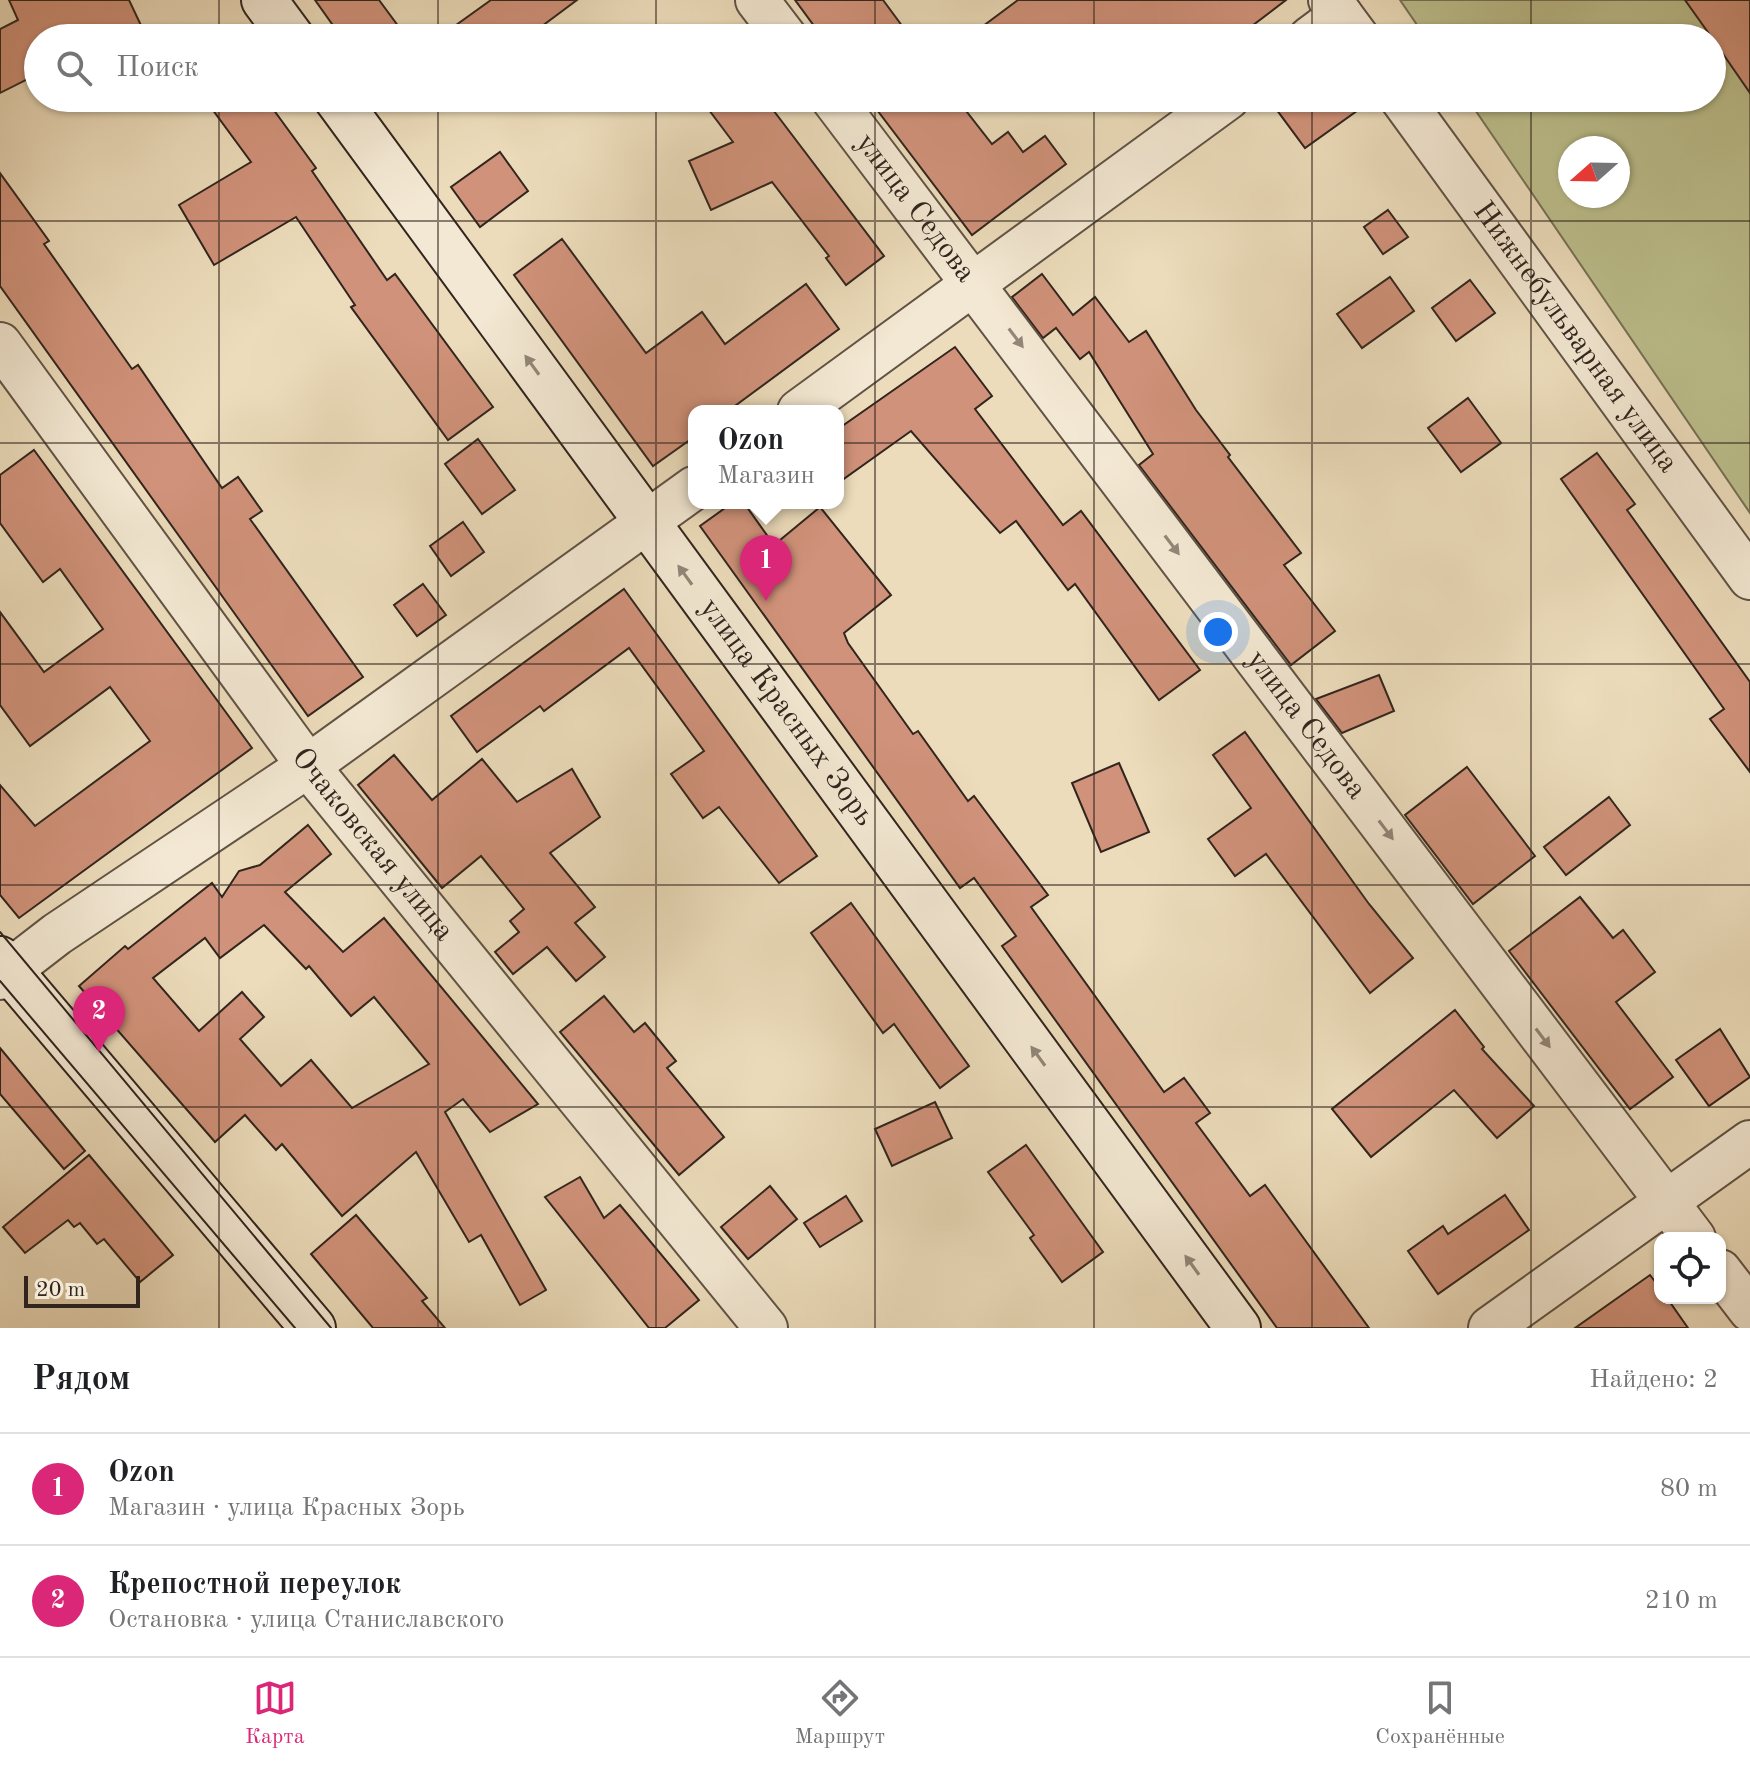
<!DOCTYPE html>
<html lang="ru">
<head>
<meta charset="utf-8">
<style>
	body { margin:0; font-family:"Old Standard TT",serif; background:#f6f6f6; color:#202124 }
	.controls { position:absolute; right:24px; bottom:24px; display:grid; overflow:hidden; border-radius:16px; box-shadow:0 2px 6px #0004 }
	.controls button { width:72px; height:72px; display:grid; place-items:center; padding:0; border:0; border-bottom:2px solid #e0e0e0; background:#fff; color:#202124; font:40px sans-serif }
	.compass { position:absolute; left:1558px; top:136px; width:72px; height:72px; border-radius:50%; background:#fff; box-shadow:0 2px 6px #0004; rotate:250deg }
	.scale { position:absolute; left:24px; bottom:20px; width:116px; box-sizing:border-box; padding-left:8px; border:4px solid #31251e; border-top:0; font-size:22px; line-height:28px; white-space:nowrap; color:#31251e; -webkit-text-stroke:6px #f3e8d3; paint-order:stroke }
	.you { position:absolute; left:1218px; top:632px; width:28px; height:28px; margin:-20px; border:6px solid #fff; border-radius:50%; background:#1a73e8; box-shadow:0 0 0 12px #1a73e833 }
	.badge { display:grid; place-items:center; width:52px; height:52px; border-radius:50%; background:#db2777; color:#fff; font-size:26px; font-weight:700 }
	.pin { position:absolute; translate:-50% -66px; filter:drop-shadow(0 2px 4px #0008) }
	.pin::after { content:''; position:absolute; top:42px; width:28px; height:24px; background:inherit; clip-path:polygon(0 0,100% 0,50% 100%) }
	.popup { position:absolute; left:688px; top:405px; width:156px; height:104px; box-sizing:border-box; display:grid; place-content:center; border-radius:16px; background:#fff; filter:drop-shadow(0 2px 6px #0005); font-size:26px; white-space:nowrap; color:#757577 }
	.popup b { font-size:30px; color:#202124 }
	.popup::after { content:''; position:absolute; left:50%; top:100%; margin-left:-16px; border:16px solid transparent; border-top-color:#fff }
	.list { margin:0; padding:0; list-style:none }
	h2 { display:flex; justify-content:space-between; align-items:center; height:104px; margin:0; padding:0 32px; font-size:34px }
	h2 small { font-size:26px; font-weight:400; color:#757577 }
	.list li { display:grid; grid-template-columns:52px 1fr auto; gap:24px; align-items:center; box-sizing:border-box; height:112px; padding:0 32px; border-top:2px solid #e0e0e0 }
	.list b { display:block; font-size:30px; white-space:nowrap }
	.list p { margin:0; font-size:26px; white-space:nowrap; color:#757577 }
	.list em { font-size:26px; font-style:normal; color:#757577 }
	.icon { flex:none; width:44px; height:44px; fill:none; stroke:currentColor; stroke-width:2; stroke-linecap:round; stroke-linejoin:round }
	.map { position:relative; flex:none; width:1750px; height:1328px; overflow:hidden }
	.search { position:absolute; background:#fff; box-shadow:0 2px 6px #0004; left:24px; right:24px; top:24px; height:88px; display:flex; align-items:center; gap:20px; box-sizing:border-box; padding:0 28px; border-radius:44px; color:#757577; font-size:30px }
	.sheet { height:328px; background:#fff }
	nav { display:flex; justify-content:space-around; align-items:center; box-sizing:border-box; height:112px; border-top:2px solid #e0e0e0; background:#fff; font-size:22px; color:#757577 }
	nav a { display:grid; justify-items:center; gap:4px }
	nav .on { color:#db2777 }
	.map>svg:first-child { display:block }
	.green { fill:#bcbf8d; stroke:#767256; stroke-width:2; fill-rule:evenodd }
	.building { fill:#d0927a; stroke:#31251e; stroke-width:2; fill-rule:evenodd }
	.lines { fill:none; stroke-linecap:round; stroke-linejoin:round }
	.street-casing { stroke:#605345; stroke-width:46 }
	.secondary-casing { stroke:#31251e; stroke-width:48 }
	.street { stroke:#f3e8d3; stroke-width:42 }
	.secondary { stroke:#f3e8d3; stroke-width:44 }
	.tram { stroke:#31251e; stroke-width:2 }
	.oneway { fill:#928678 }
	.grid { fill:none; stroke:#31251e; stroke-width:2; stroke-opacity:0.55 }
	.labels { text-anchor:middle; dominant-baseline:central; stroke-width:6; stroke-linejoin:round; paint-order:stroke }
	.street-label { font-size:30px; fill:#31251e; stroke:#f3e8d3 }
</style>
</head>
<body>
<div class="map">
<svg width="1750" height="1328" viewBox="0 0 1750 1328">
	<rect width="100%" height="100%" fill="#ecdcbb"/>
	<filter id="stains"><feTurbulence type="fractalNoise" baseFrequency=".0025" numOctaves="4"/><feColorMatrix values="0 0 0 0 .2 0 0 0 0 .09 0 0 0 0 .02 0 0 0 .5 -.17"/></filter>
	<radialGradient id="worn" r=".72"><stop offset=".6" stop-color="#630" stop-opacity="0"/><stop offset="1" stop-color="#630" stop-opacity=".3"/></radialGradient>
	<path class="green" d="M1400,0h301l49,55v458l-283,-415h245v-60h-286zM1570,148h48v48h-48z"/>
	<g class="building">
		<polygon points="9,0 129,0 147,38 38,38 38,74 0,93 0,29 18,20"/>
		<polygon points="315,0 379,0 407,38 342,38"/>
		<polygon points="491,0 577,0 526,38 438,38"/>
		<polygon points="795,0 883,0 911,38 823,38"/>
		<polygon points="1018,0 1286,0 1236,38 967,38"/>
		<polygon points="1685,0 1750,0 1750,93 1712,38"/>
		<polygon points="204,98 265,98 316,168 312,171 387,280 395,274 493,407 448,440 351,307 355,305 296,217 214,265 179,205 251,162"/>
		<polygon points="700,98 764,98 884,256 846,285 826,258 829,256 772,182 711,210 689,161 733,142"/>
		<polygon points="868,98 956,98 992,144 1008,132 1023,152 1045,136 1066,164 972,235"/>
		<polygon points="1268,98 1375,98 1305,148"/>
		<polygon points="500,152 528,191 480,227 451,187"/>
		<polygon points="0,173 49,241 44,244 132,369 138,365 222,488 238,477 262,511 250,519 363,677 308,716 0,286"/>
		<polygon points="1388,210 1408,237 1383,254 1364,227"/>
		<polygon points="562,239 646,353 702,312 725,344 806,284 839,329 728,411 694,411 694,437 653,466 514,275"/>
		<polygon points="1042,274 1073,315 1095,297 1129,342 1146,331 1196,410 1230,455 1228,457 1301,553 1284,565 1335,631 1291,665 1139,465 1153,454 1089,352 1080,359 1056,328 1043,338 1012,297"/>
		<polygon points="1390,277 1414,311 1362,348 1337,314"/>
		<polygon points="1470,280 1495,313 1456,341 1432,308"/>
		<polygon points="955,347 992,396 975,409 1063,525 1081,511 1200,670 1159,700 1075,584 1068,590 1016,521 1000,533 911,431 838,483 838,429"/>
		<polygon points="1468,398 1501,443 1461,472 1428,428"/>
		<polygon points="478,439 515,490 482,514 445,464"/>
		<polygon points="34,450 252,748 19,918 0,895 0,785 35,826 150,741 110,687 30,746 0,705 0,612 44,672 103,629 60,569 43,582 0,523 0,475"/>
		<polygon points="1597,453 1635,504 1627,510 1750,682 1750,772 1710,719 1724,709 1561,479"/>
		<polygon points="732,503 744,503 774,545 820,507 891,595 844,633 848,643 913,734 918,731 968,801 974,796 1048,895 1031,907 1164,1092 1184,1078 1210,1113 1196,1123 1250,1196 1265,1185 1369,1328 1277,1328 1002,946 1016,936 974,878 960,888 700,526"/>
		<polygon points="463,522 484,552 451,576 430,546"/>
		<polygon points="423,584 446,615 417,636 394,605"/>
		<polygon points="624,589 817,856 779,883 719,807 703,818 671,774 704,751 629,648 544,711 540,706 477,752 451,716"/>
		<polygon points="1379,675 1394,711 1342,733 1316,699"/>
		<polygon points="1245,732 1369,904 1413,958 1370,993 1266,854 1235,876 1208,839 1251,808 1213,755"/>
		<polygon points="394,755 432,800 482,759 517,802 572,769 600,817 550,853 595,907 575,923 605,957 576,981 547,947 513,974 495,952 519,932 510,921 524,909 481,856 442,888 358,785"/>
		<polygon points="1119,763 1149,832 1101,852 1072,783"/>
		<polygon points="1467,767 1535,856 1473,904 1405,815"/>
		<polygon points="1609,797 1630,825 1566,875 1544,847"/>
		<path d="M308,825l23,29 -46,38 58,60 41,-34 154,186 -48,28 -27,-33 -18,13 101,178 -26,15 -39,-70 -12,7 -53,-90 -74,64 -60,-72 -6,6 -31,-35 -30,27 -136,-156 46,-40 3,3 84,-66 10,14 17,-26 21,-6zM264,925l42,44 3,-3 42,50 23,-19 55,67 -77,44 -41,-48 -30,26 -41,-47 24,-22 -22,-25 -43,39 -46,-53 52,-40 15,20z"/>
		<polygon points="1580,897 1613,938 1623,930 1655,972 1616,1002 1673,1077 1630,1109 1509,951"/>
		<polygon points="851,903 969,1066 940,1088 894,1024 883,1033 811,933"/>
		<polygon points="604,996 634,1032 645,1023 676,1061 667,1068 724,1137 679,1175 560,1032"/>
		<polygon points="1455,1010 1484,1047 1482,1049 1534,1106 1497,1138 1454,1090 1371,1157 1332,1109"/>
		<polygon points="1720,1029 1750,1077 1709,1106 1676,1060"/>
		<polygon points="0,1048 85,1151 64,1169 0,1094"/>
		<polygon points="935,1102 952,1138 892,1166 875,1129"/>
		<polygon points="1026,1145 1103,1252 1062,1282 1030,1238 1034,1235 988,1172"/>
		<polygon points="89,1155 173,1255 140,1282 104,1239 97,1244 80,1223 74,1227 68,1220 25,1253 3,1227"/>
		<polygon points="580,1177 604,1218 620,1205 699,1300 665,1328 649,1328 545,1197"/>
		<polygon points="770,1186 797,1219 748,1259 721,1227"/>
		<polygon points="1505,1195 1529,1230 1438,1294 1408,1251 1443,1226 1448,1234"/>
		<polygon points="846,1196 862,1221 820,1247 804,1223"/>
		<polygon points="356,1215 427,1298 422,1301 445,1328 373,1328 311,1254"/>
		<polygon points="1650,1275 1660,1288 1660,1298 1667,1298 1688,1328 1575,1328"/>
	</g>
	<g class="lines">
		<defs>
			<g id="street">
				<polyline points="757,0 786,38"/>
				<polyline points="1330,0 1358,38"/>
				<polyline points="1310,38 1341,15"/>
				<path id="s1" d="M832,98l862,1140"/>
				<path id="s2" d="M1401,98l349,480"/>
				<path id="s3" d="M0,344l308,422 458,562"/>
				<polyline points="799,411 1228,98"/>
				<polyline points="0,978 57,934 308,766 694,488"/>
				<polyline points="1720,1271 1750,1310"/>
				<polyline points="1490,1328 1750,1142"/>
			</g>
			<g id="secondary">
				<polyline points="264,0 292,38"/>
				<path id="s4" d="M336,98l902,1230"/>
				<polyline points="0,959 313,1328"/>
			</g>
		</defs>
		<use href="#street" class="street-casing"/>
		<use href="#secondary" class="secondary-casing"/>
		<use href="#street" class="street"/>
		<use href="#secondary" class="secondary"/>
		<g class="tram">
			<polyline points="0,932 331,1328"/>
			<polyline points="0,981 295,1328"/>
		</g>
	</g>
	<defs><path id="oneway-solid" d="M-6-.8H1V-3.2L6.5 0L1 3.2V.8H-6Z" transform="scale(2)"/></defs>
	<g class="oneway">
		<use href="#oneway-solid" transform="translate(1016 338) rotate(53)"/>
		<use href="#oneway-solid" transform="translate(532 365) rotate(-126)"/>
		<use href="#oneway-solid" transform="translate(1172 545) rotate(53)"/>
		<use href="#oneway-solid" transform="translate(685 575) rotate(-126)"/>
		<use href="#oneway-solid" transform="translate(1386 830) rotate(53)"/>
		<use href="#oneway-solid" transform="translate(1543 1038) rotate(53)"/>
		<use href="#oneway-solid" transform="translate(1038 1056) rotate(-126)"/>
		<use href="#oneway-solid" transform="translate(1192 1265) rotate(-126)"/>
	</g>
	<path class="grid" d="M219,0v38M438,0v38M656,0v38M875,0v38M1094,0v38M1312,0v38M1531,0v38M219,98v1230M438,98v1230M656,98v1230M875,98v1230M1094,98v1230M1312,98v1230M1531,98v1230M0,221h1750M0,443h1750M0,664h1750M0,885h1750M0,1107h1750"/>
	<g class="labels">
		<g class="street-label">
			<text stroke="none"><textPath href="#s1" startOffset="138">улица Седова</textPath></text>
			<text stroke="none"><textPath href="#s2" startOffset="296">Нижнебульварная улица</textPath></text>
			<text stroke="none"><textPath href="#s4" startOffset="762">улица Красных Зорь</textPath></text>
			<text stroke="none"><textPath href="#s1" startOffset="786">улица Седова</textPath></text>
			<text stroke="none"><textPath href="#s3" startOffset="624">Очаковская улица</textPath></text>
		</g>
	</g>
	<rect width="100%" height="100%" filter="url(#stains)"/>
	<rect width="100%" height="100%" fill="url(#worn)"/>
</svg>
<div class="controls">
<button><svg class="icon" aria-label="locate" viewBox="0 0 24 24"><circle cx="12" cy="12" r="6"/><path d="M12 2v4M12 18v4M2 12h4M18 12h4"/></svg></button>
</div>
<svg class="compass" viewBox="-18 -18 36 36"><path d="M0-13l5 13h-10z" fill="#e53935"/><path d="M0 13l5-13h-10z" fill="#757577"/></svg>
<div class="scale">20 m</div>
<div class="you"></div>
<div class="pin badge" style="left:766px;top:601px">1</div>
<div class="popup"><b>Ozon</b>Магазин</div>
<div class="pin badge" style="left:99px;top:1052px">2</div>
<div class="search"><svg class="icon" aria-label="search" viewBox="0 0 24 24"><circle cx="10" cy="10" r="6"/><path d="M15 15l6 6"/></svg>Поиск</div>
</div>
<section class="sheet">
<h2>Рядом<small>Найдено: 2</small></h2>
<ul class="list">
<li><span class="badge">1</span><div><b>Ozon</b><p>Магазин · улица Красных Зорь</p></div><em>80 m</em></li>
<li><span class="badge">2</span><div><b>Крепостной переулок</b><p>Остановка · улица Станиславского</p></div><em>210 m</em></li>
</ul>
</section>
<nav>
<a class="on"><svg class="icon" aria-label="map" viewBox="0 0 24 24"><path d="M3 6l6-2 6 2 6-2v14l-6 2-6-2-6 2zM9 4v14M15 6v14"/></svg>Карта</a>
<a><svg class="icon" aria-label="directions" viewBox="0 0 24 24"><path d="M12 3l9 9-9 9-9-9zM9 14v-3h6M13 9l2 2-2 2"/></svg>Маршрут</a>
<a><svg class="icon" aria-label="saved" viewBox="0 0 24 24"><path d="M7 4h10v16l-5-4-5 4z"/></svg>Сохранённые</a>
</nav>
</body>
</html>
